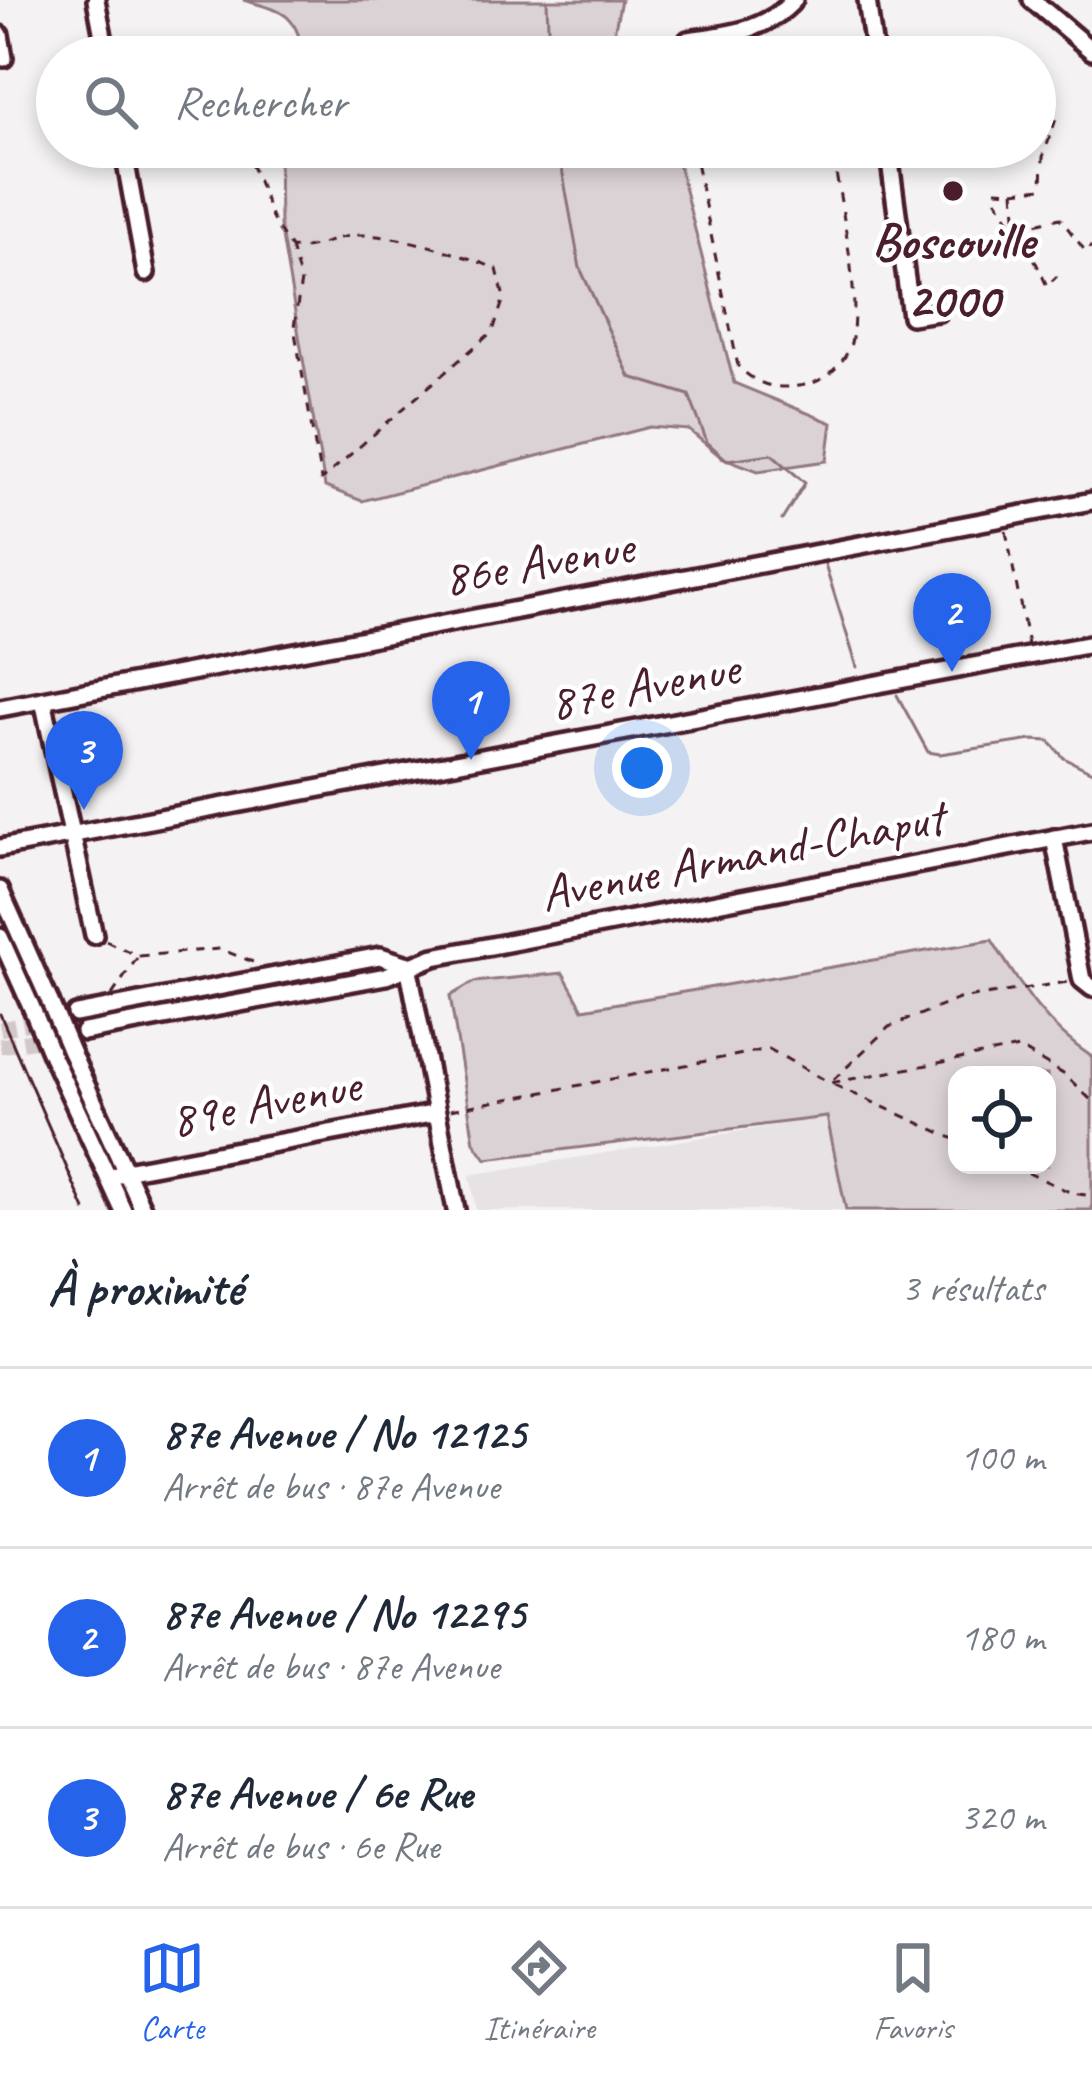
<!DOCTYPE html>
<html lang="fr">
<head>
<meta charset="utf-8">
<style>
	body { margin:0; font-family:Caveat,sans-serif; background:#f6f6f7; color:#1f2937 }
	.controls { position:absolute; right:36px; bottom:36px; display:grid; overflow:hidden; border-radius:24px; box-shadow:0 6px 18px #0003 }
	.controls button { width:108px; height:108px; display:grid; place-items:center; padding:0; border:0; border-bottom:3px solid #e0e1e3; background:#fff; color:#1f2937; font:60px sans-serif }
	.you { position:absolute; left:642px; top:768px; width:42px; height:42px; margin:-30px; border:9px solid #fff; border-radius:50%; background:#1a73e8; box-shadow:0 0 0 18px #1a73e833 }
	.badge { display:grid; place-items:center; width:78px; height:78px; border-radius:50%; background:#2563eb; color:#fff; font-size:39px; font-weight:700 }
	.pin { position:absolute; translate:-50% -99px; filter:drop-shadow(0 3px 6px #0008) }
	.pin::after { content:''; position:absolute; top:63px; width:42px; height:36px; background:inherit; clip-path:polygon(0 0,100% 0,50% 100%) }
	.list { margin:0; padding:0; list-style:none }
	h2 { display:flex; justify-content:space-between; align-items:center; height:156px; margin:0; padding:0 48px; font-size:51px }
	h2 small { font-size:39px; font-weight:400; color:#747a83 }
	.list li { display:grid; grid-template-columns:78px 1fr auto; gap:36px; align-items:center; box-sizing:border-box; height:180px; padding:0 48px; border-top:3px solid #e0e1e3 }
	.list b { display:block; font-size:45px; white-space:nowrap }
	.list p { margin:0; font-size:39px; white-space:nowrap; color:#747a83 }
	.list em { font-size:39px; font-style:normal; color:#747a83 }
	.icon { flex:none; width:66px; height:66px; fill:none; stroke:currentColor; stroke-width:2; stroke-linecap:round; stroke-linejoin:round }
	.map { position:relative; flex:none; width:1092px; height:1210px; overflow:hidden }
	.search { position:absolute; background:#fff; box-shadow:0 6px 18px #0003; left:36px; right:36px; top:36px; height:132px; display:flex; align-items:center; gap:30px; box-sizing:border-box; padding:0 42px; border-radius:66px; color:#747a83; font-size:45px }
	.sheet { height:696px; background:#fff }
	nav { display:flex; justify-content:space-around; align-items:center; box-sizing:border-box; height:168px; border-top:3px solid #e0e1e3; background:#fff; font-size:33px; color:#747a83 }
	nav a { display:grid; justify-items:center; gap:6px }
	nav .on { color:#2563eb }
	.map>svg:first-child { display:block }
	.built { fill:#e7e2e3 }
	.green { fill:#dbd2d5; stroke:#927880; stroke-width:3; fill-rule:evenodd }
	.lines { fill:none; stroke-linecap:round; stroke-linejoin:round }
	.stream { stroke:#8d727a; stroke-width:3 }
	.minor-tunnel { stroke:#d2c8ca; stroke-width:15; stroke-dasharray:15 8; stroke-linecap:butt }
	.minor-casing { stroke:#4a1f2b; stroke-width:24 }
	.path { stroke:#4a1f2b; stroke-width:3; stroke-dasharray:9 9; stroke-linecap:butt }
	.minor { stroke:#fff; stroke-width:15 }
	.rail { stroke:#4a1f2b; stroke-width:3 }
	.minor-bridge-casing { stroke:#4a1f2b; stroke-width:24; stroke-linecap:butt }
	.minor-bridge { stroke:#fff; stroke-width:15 }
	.poi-dot { fill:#4a1f2b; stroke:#fff; stroke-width:4.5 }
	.labels { text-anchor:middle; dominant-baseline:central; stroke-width:9; stroke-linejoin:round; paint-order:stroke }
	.poi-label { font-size:51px; font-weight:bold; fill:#4a1f2b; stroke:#fff }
	.street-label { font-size:51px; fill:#4a1f2b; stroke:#fff }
</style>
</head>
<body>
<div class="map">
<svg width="1092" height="1210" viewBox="0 0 1092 1210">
	<rect width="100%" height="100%" fill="#f4f2f2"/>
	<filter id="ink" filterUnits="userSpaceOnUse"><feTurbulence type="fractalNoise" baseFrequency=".00833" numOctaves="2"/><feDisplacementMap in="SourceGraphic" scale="24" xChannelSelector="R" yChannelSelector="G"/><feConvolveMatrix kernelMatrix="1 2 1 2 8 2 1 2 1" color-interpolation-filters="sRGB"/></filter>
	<g filter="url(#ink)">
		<polygon class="built" points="828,1117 846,1210 476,1210 470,1175"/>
		<g class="green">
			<path d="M243,0h378l-7,33 16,24h-325c-11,-45 -19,-45 -62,-57z"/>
			<polygon points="310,147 674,147 734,383 832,423 827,461 758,471 721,457 689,430 650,427 362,501 325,487 280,225 279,164"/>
			<path d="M992,940c30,48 52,85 100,117v153h-246l-19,-93 -341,42 -12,-17 -24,-146 24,-14 89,-9 20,36zM957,1075h90v90h-90z"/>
		</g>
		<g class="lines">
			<g class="stream">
				<polyline points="547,0 549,57"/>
				<polyline points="558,147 580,268 630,377 689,395 707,442 727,460 772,454 805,483 782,520"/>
				<polyline points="824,561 857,667"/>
				<polyline points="897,695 928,752 940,754 1032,740 1049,741 1064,758 1092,772"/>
			</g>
			<g class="minor-tunnel">
				<polyline points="0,1029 67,1016"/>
				<polyline points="0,1046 74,1034"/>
			</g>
			<defs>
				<g id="minor">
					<polyline points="96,0 107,57"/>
					<polyline points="867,0 875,57"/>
					<polyline points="1032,0 1092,51"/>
					<polyline points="0,35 4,58"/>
					<path d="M688,40c40,-6 77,-8 106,-40"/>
					<polyline points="123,147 146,273"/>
					<polyline points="888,147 911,316 938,312"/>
					<polyline points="43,700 94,935"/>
					<polyline points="0,708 1092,501"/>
					<polyline points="1054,838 1082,980 1092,988"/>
					<polyline points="0,848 1092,644"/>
					<polyline points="0,890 50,1002"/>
					<polyline points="0,937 31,1006"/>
					<polyline points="408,965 456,1210"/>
					<polyline points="76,1014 380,956 408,965"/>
					<polyline points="84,1032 386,976 434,957 1092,831"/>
					<polyline points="71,1052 143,1210"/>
					<polyline points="52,1056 123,1210"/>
					<polyline points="109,1179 125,1171 437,1113"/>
				</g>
			</defs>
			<use href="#minor" class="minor-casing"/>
			<g class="path">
				<polyline points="758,57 759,41"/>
				<path d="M693,147l45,219c20,21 39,24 67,19 20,-3 41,-23 46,-42 11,-49 -12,-143 -19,-196"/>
				<path d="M251,163l23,60 17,25c25,3 43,-12 66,-13 40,-1 102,18 140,34l7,29 -11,33 -172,149 -27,-153 7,-46 -10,-33"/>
				<polyline points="902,164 980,150 993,157"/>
				<polyline points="996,190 1014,191 1017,227"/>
				<polyline points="1014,191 1042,188 1043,157 1057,116 1050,107"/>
				<polyline points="996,199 1031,252 1047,286 1057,276"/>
				<polyline points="1019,228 1060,218 1086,252 1092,246"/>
				<polyline points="1006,531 1028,645"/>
				<polyline points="106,941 138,956 220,949 258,964"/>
				<polyline points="112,995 137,958"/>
				<polyline points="450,1110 769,1049 830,1083 1019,1048 1065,1075 1092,1101"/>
				<polyline points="957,1140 830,1083 889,1027 959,999 1068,982"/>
				<polyline points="1011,1165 1072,1193 1092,1196"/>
			</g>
			<use href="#minor" class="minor"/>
			<polyline class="rail" points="0,1014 85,1210"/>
			<defs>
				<g id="minor-bridge">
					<polyline points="50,1002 71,1052"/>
					<polyline points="31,1006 52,1056"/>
				</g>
			</defs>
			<use href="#minor-bridge" class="minor-bridge-casing"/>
			<use href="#minor-bridge" class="minor-bridge"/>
		</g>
	</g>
	<circle class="poi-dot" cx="953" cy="191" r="12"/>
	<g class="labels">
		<g class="poi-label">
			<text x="953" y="241">Boscoville<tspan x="953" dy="59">2000</tspan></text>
		</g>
		<g class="street-label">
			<text transform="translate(538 562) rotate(-10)">86e Avenue</text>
			<text transform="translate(644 685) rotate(-11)">87e Avenue</text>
			<text transform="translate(742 855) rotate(-11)">Avenue Armand-Chaput</text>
			<text transform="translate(265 1102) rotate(-11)">89e Avenue</text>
		</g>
	</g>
</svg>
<div class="controls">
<button><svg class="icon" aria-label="locate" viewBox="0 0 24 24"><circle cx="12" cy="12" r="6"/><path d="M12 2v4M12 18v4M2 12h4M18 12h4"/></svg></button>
</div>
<div class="you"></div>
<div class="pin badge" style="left:471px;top:760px">1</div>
<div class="pin badge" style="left:952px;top:672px">2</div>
<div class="pin badge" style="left:84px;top:810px">3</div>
<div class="search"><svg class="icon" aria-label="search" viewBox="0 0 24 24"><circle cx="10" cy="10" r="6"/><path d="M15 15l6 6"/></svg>Rechercher</div>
</div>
<section class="sheet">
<h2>À proximité<small>3 résultats</small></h2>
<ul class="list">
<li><span class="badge">1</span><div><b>87e Avenue / No 12125</b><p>Arrêt de bus · 87e Avenue</p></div><em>100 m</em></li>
<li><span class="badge">2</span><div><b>87e Avenue / No 12295</b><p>Arrêt de bus · 87e Avenue</p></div><em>180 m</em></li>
<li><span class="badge">3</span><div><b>87e Avenue / 6e Rue</b><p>Arrêt de bus · 6e Rue</p></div><em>320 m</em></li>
</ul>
</section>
<nav>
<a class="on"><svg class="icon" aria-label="map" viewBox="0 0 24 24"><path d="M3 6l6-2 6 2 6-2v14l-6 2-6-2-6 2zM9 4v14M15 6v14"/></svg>Carte</a>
<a><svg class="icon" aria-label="directions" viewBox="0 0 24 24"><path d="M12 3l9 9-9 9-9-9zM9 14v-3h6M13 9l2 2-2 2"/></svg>Itinéraire</a>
<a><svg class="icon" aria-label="saved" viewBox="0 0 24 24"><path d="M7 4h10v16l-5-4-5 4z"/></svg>Favoris</a>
</nav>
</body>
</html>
